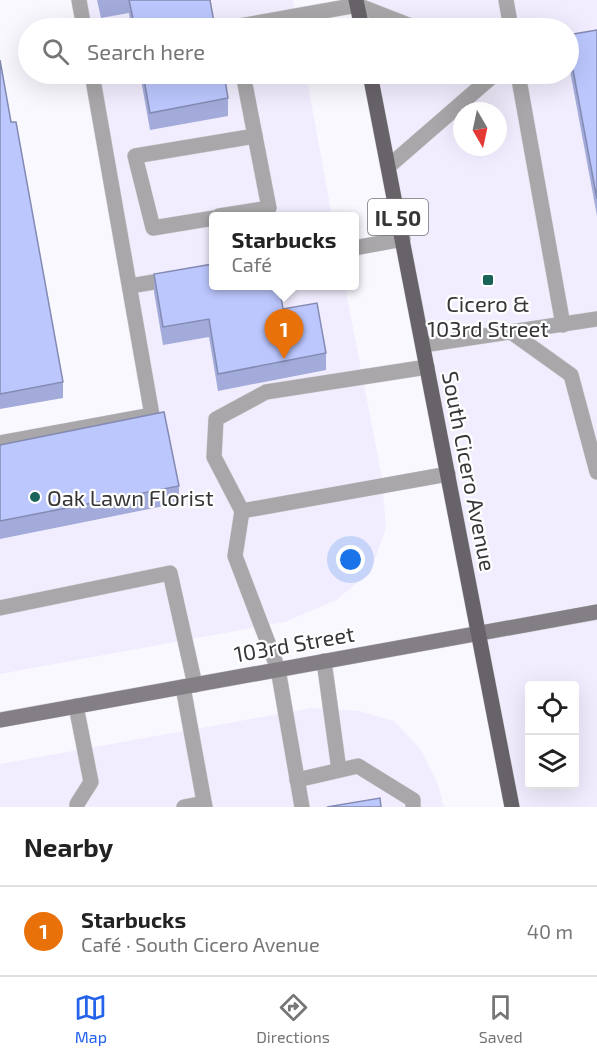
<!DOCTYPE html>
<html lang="en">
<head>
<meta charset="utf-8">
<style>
	body { margin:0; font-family:"Exo 2",sans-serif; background:#f6f6f6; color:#222 }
	.controls { position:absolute; right:18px; bottom:18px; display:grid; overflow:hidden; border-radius:6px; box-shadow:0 6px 24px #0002 }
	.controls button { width:54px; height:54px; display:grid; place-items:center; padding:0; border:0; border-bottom:2px solid #e0e0e0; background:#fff; color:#222; font:30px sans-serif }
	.compass { position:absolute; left:453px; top:102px; width:54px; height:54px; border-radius:50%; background:#fff; box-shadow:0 6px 24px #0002; rotate:171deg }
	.you { position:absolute; left:351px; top:560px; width:21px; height:21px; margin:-15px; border:4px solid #fff; border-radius:50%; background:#1a73e8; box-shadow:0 0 0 9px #1a73e833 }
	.badge { display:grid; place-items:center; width:39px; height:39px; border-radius:50%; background:#2563eb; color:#fff; font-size:20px; font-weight:700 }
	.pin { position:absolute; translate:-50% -50px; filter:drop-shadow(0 2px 3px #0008) }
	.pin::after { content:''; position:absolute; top:32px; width:21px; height:18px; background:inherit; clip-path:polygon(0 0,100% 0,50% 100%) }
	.popup { position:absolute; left:209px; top:212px; width:150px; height:78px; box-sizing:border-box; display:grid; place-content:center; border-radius:6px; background:#fff; filter:drop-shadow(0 2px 4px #0005); font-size:20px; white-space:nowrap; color:#767676 }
	.popup b { font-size:22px; color:#222 }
	.popup::after { content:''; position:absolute; left:50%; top:100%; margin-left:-12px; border:12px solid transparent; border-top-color:#fff }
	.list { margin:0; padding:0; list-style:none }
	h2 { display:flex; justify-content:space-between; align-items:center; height:78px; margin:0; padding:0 24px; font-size:26px }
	h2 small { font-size:20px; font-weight:400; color:#767676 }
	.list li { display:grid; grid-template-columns:39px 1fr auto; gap:18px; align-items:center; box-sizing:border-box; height:90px; padding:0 24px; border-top:2px solid #e0e0e0 }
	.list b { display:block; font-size:22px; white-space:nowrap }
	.list p { margin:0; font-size:20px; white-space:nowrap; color:#767676 }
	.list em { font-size:20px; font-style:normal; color:#767676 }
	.icon { flex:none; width:33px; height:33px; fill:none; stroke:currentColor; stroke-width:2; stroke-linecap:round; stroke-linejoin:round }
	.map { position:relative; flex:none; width:597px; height:807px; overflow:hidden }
	.search { position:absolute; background:#fff; box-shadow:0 6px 24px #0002; left:18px; right:18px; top:18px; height:66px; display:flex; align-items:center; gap:15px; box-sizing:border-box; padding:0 21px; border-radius:33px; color:#767676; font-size:22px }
	.sheet { height:168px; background:#fff }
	nav { display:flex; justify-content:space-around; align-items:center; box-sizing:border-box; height:84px; border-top:2px solid #e0e0e0; background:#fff; font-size:16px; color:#767676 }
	nav a { display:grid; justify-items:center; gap:3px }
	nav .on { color:#2563eb }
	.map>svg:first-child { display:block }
	.built { fill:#f2edfe; fill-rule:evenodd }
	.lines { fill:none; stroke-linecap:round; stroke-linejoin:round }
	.service-casing { stroke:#d7d5db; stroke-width:16 }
	.secondary-casing { stroke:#d7d5db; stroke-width:16 }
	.primary-casing { stroke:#d7d5db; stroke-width:16 }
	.service { stroke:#a9a7aa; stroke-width:15 }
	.secondary { stroke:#837f84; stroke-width:15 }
	.primary { stroke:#686369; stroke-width:15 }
	.wall { fill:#a2abda }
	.building { fill:#bcc7fe; stroke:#848bb2; stroke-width:1.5 }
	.poi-dot { fill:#19635a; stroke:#fff; stroke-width:2 }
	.labels { text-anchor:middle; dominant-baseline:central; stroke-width:4.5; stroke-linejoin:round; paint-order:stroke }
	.shield { fill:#fff; stroke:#727274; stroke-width:1.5 }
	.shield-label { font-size:21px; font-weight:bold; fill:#363538 }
	.poi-label { font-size:22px; fill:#363538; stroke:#fff }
	.street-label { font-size:22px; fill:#363538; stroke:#fff }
</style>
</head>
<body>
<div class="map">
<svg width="597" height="807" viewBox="0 0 597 807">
	<rect width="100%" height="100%" fill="#faf8ff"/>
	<g class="built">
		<polygon points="79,0 293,0 298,28 84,28"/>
		<path d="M356,0h241v807h-85l-142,-733h198v-46h-206zM462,111h36v36h-36zM530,686h44v98h-44z"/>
		<polygon points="92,74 306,74 332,216 214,216 214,286 345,286 382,478 386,528 370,573 336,600 285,622 0,674 0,443 152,415"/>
		<polygon points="311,708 359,711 394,721 421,750 438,784 444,807 0,807 0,764"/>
	</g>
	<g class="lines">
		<defs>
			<g id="service">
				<polyline points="79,0 84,28"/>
				<polyline points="506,0 511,28"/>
				<polyline points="235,28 234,27 357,5 416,28"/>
				<polyline points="518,74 563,325"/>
				<polyline points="389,166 495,74"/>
				<polyline points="219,216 269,208 243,74"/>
				<polyline points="214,218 153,228 135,156 255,136"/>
				<polyline points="354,248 403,239"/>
				<polyline points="130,286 214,272"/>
				<polyline points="511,332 571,375 597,472"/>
				<polyline points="423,345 597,319"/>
				<polyline points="0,443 152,415 92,74"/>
				<polyline points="242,511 214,457 216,419 266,392 427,367"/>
				<polyline points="0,608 170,573 195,685"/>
				<polyline points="324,661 339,770"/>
				<polyline points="183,687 205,807"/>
				<polyline points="76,706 91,782 77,804 77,807"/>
				<polyline points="297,780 358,766 413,800 413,807"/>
				<polyline points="184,807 204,803"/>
				<polyline points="302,807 278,669 235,556 242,511 448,474"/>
			</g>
			<polyline id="secondary" points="0,720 597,612"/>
			<g id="primary">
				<polyline points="356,0 362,28"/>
				<polyline points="370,74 512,807"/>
			</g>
		</defs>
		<use href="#service" class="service-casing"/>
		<use href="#secondary" class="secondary-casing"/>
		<use href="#primary" class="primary-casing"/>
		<use href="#service" class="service"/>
		<use href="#secondary" class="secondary"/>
		<use href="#primary" class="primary"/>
	</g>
	<g class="wall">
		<polygon points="97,0 210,0 215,28 131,28 129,13 101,18"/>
		<polygon points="597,30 597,216 568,60 568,35"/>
		<polygon points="0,60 11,122 63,382 63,398 0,409"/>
		<polygon points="140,74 224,74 228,98 228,116 150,130"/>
		<polygon points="154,274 283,309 326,353 326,370 218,391 209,337 163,345 154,292"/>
		<polygon points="0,445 179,486 179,503 0,539"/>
	</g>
	<g class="building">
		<polygon points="129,0 210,0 215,28 135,28"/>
		<polygon points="597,30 597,199 568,43 568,35"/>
		<polygon points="0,60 11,122 16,122 63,382 0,394"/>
		<polygon points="143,74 224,74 228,98 150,113"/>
		<polygon points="213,264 213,285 279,285 283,309 317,303 326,353 218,374 209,319 163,327 154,274"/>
		<polygon points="164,412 179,486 0,521 0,445"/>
		<polygon points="380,798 381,807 327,807"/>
	</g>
	<g class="poi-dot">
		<rect x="482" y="274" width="12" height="12" rx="3"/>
		<circle cx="35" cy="497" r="6"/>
	</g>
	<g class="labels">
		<rect class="shield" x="368" y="199" width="60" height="36" rx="4.5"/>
		<g class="shield-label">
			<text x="398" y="217">IL 50</text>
		</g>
		<g class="poi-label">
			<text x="488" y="303">Cicero &amp;<tspan x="488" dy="25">103rd Street</tspan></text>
			<text x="47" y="497" text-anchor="start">Oak Lawn Florist</text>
		</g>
		<g class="street-label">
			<text transform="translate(470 471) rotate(79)">South Cicero Avenue</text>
			<text transform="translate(294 643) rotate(-10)">103rd Street</text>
		</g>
	</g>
</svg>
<div class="controls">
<button><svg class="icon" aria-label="locate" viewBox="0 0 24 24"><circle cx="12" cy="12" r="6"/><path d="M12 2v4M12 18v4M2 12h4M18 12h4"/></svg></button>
<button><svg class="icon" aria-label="layers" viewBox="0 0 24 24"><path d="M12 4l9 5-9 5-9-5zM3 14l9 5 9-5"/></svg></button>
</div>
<svg class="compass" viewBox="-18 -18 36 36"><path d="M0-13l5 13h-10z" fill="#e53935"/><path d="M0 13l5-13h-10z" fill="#767676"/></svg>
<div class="you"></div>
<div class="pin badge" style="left:284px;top:359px;background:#e8710a">1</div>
<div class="popup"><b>Starbucks</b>Café</div>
<div class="search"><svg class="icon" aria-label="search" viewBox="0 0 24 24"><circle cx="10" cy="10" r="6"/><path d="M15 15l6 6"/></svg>Search here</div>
</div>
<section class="sheet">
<h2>Nearby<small></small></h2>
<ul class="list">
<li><span class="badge" style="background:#e8710a">1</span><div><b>Starbucks</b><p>Café · South Cicero Avenue</p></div><em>40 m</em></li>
</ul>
</section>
<nav>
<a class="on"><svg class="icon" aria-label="map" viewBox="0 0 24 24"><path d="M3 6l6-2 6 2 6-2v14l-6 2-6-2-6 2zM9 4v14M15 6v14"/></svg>Map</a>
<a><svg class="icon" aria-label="directions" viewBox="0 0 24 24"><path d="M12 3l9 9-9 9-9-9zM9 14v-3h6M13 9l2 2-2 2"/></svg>Directions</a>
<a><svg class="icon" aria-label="saved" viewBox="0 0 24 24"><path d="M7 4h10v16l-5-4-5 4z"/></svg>Saved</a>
</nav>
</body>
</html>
